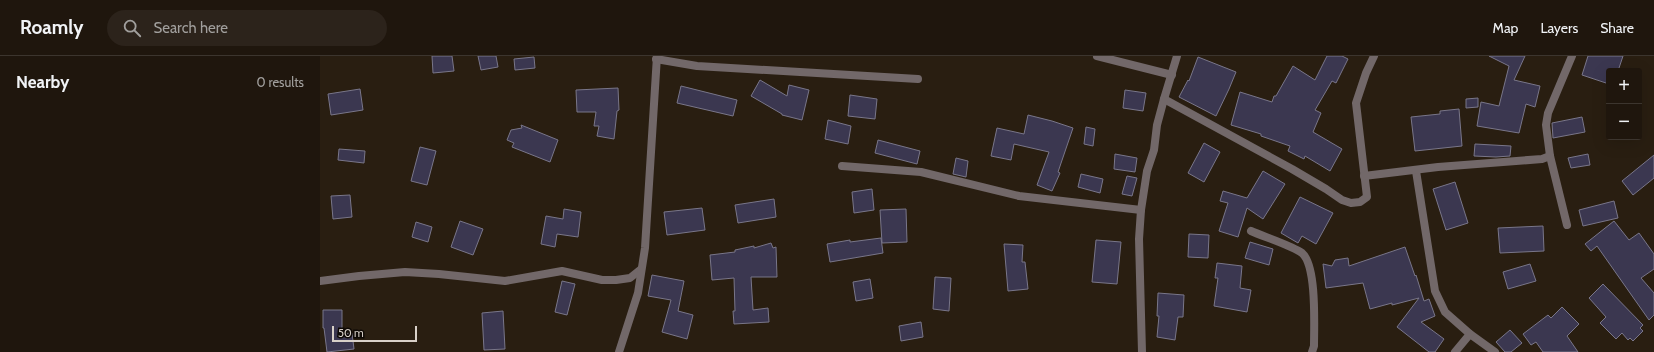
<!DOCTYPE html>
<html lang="en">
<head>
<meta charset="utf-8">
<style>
	body { margin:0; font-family:Cabin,sans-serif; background:#2c231b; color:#f1f3f6 }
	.controls { position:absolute; right:12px; top:12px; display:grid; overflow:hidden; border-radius:4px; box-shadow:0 4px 16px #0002 }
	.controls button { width:36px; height:36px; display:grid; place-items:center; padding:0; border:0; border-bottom:1px solid #3c352e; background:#1f160d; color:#f1f3f6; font:20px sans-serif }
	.scale { position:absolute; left:12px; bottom:10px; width:85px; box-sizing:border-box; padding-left:4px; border:2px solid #d8d0c8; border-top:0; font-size:11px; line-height:14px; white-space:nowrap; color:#d8d0c8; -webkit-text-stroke:3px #0e0905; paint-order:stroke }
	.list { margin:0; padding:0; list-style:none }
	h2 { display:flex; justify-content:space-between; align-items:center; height:52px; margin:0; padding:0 16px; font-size:17px }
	h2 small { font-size:13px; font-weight:400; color:#a19f9d }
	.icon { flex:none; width:22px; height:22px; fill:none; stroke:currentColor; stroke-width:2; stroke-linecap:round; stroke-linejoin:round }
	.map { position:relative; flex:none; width:1334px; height:296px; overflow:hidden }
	header { display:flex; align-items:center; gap:24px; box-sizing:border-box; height:56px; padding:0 20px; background:#1f160d; border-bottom:1px solid #3c352e }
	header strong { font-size:19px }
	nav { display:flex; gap:22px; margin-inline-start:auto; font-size:14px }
	.search { width:280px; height:36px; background:#2c231b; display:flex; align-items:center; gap:10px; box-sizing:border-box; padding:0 14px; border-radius:22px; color:#a19f9d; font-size:15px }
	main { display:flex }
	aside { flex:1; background:#1f160d }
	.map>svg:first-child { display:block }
	.building { fill:#3b3750; stroke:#797689 }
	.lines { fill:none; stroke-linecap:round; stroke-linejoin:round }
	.minor { stroke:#726869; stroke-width:8 }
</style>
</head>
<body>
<header>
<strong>Roamly</strong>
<div class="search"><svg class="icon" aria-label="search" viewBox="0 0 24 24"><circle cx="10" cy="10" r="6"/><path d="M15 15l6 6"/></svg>Search here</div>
<nav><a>Map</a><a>Layers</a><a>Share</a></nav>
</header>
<main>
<aside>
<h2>Nearby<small>0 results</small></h2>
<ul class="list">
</ul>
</aside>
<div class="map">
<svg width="1334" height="296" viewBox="0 0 1334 296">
	<rect width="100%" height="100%" fill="#291e11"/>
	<g class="building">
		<polygon points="112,0 132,0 134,15 113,17"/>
		<polygon points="158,0 176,0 178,11 161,14"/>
		<polygon points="1007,0 1022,0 1028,3 1016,27 1012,25 995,54 1001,57 993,76 1022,93 1010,115 985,100 984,103 968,95 970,90 941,80 941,78 911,69 920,36 952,46 954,40 956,40 973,10 995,24"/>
		<polygon points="1169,0 1205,0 1194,24 1220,30 1215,51 1206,48 1199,77 1157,70 1161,46 1179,50 1189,10"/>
		<polygon points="1268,0 1303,0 1298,15 1289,15 1289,28 1262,19"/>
		<polygon points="214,1 215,12 195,14 194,3"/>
		<polygon points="878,1 916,16 909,33 896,60 859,41 868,24 869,25"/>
		<polygon points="440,24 467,40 469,29 489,34 482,64 462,59 462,58 431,40"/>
		<polygon points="361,30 417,44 413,60 357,47"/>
		<polygon points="298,32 299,54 297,55 294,83 277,80 279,70 274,70 276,56 257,56 256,34"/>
		<polygon points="40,33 43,54 11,59 8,38"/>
		<polygon points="805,34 826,37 823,55 803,52"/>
		<polygon points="530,39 557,43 555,63 528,60"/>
		<polygon points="1158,42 1158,51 1146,52 1146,43"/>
		<polygon points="1139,53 1142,90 1095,95 1091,61 1120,58 1120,55"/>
		<polygon points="708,59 732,65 753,72 738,116 740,117 732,135 717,129 729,96 694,88 691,104 671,100 677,72 704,78"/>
		<polygon points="1262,61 1265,76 1233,82 1232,67"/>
		<polygon points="508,64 531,70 528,88 505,83"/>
		<polygon points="201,69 238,84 230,106 192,91 194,87 187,84 191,74 202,72"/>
		<polygon points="766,71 775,73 773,90 764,88"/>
		<polygon points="558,84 600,95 597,108 555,97"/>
		<polygon points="884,87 900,96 884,126 868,117"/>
		<polygon points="1155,88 1191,90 1190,100 1176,101 1154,100"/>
		<polygon points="100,91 116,95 107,129 91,125"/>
		<polygon points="19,93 45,95 44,107 18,104"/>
		<polygon points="795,98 817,102 815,116 794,113"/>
		<polygon points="1268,98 1270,109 1251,112 1248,102"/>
		<polygon points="1334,99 1334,122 1313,139 1302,125"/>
		<polygon points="636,102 648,105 646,121 633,118"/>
		<polygon points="943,115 965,128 943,163 927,152 918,181 899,175 908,147 900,145 903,135 927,142"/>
		<polygon points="761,118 783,123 780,137 758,131"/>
		<polygon points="807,120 817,122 812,140 802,138"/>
		<polygon points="1135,126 1148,167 1126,174 1113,133"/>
		<polygon points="552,133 554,154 534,157 532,136"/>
		<polygon points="30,139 32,161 13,163 11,140"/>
		<polygon points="980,141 1013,157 996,188 982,180 978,187 961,177"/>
		<polygon points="454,143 456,161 418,167 415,149"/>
		<polygon points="1294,145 1298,162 1263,170 1259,154"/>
		<polygon points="382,152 385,174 347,179 344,156"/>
		<polygon points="244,153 261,156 258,181 237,178 235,191 221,188 226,160 243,163"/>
		<polygon points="586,153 587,186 562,187 560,154"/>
		<polygon points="140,165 163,173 153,199 131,191"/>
		<polygon points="1294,165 1309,184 1319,177 1334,198 1334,213 1321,222 1334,237 1334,259 1329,264 1277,190 1271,195 1265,188"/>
		<polygon points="96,166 112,171 108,186 92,181"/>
		<polygon points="1223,170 1224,195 1180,197 1178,172"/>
		<polygon points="869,178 889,179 888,202 868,201"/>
		<polygon points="561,182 563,197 510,206 507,188 530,184 530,186"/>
		<polygon points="776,184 801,186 797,228 772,226"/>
		<polygon points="930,186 953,193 949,209 925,202"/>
		<polygon points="451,187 453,192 456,191 457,221 431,221 433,254 448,252 449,266 414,268 413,255 415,255 414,222 392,224 390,199 415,196 415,194 434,190 434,192"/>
		<polygon points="684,188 703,189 702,206 705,206 708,233 688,235"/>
		<polygon points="1085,191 1095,220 1096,219 1104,245 1109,243 1115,260 1101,266 1124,283 1115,296 1109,296 1077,271 1099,242 1072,249 1072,247 1050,253 1043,227 1006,232 1003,208 1012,210 1015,204 1028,202 1029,210"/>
		<polygon points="897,207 922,210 920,232 931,234 927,256 894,250 898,222 895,222"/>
		<polygon points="1210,208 1216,225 1188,233 1183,216"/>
		<polygon points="332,219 364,225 358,255 373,259 367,283 342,276 351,244 328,240"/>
		<polygon points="615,221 631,222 629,255 613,253"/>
		<polygon points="550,223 553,242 536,245 533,226"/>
		<polygon points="242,225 255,228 247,259 235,256"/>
		<polygon points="1283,228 1323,269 1320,272 1323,275 1313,285 1310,282 1308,284 1302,277 1296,283 1280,267 1286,261 1269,242"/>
		<polygon points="838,237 864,239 863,261 858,261 855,284 837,281 839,260 837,260"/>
		<polygon points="1242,251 1259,268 1247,280 1258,296 1223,296 1216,286 1211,289 1203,278 1228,259 1231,262"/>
		<polygon points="3,254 22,254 22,278 32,277 34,293 7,296 4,272 3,272"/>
		<polygon points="183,255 185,293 164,294 162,257"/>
		<polygon points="601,266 603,281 581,285 579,270"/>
		<polygon points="1190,274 1202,287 1191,296 1185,296 1176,286"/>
	</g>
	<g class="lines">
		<g class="minor">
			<polyline points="777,0 852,19"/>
			<polyline points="336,3 377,10 598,23"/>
			<polyline points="844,43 972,113 1006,133 1022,144 1031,147 1040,146 1047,141 1036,47 1046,17 1054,0"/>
			<polyline points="522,110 601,116 699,140 821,154"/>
			<polyline points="1096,115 1115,235 1125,256 1150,278 1175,296"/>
			<polyline points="1044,120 1118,111 1222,103 1230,100"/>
			<polyline points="1247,169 1230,100 1226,69 1228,57 1252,0"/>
			<path d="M931,175c11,5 42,15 51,22 15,13 12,73 12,93l-2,6"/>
			<polyline points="0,225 39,220 85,216 119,218 185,225 242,215 282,224 296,224 310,222 320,214"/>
			<polyline points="299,296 318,237 325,192 337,0"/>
			<polyline points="822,296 819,183 821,154 827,115 834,94 837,69 844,43 857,0"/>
			<polyline points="1135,296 1150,278"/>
		</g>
	</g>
</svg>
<div class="controls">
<button>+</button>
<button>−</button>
</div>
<div class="scale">50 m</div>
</div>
</main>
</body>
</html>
